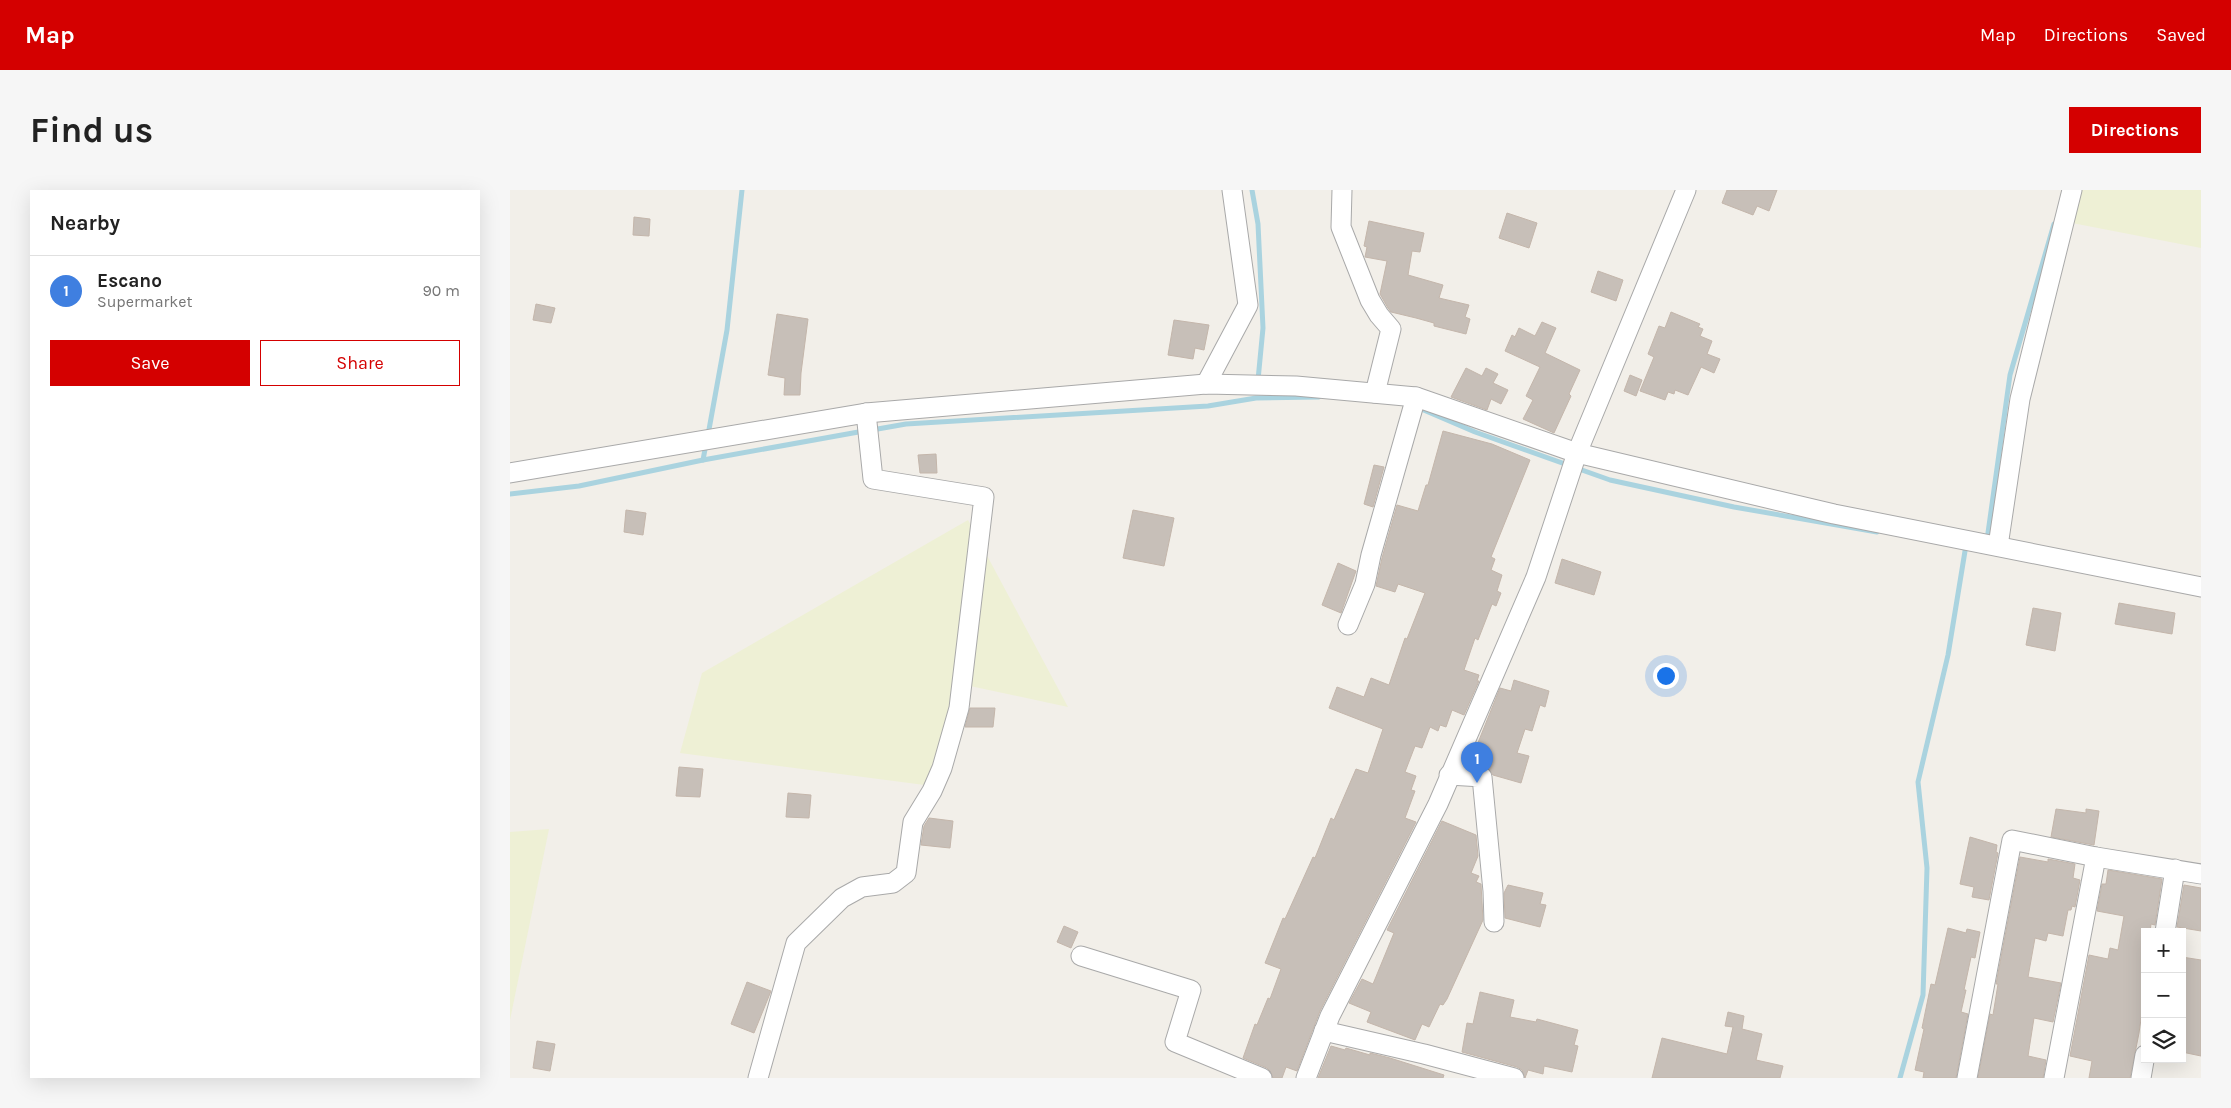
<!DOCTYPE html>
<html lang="en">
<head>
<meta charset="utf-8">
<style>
	body { margin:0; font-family:Karla,sans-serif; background:#f6f6f6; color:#222 }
	.controls { position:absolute; right:15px; bottom:15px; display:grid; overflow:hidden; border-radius:0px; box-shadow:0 5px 20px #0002 }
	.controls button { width:45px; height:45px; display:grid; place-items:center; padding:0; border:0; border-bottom:1px solid #e0e0e0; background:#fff; color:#222; font:25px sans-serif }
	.you { position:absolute; left:1155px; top:485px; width:18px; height:18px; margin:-12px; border:4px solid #fff; border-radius:50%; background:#1a73e8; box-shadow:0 0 0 8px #1a73e833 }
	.badge { display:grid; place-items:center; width:32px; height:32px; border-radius:50%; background:#d40000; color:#fff; font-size:16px; font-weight:700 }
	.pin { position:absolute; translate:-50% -41px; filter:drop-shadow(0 1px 2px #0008) }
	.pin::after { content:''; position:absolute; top:26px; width:18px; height:15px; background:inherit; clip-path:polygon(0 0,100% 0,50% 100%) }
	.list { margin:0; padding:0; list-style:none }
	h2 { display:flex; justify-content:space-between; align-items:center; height:65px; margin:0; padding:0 20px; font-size:21px }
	h2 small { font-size:16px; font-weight:400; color:#767676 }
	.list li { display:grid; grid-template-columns:32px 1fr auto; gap:15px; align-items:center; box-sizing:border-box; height:70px; padding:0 20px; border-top:1px solid #e0e0e0 }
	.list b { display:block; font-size:19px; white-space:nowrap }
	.list p { margin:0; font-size:16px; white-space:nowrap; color:#767676 }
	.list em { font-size:16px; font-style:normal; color:#767676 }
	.actions { display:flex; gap:10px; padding:15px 20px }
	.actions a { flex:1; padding:11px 0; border:1px solid #d40000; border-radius:0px; text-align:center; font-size:18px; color:#d40000 }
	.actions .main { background:#d40000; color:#fff }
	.icon { flex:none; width:28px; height:28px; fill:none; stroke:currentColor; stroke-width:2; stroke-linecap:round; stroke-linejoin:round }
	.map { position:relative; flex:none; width:1691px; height:888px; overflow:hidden; border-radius:0px }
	header { display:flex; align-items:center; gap:30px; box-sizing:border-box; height:70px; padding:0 25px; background:#d40000; color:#fff }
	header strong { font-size:24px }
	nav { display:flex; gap:28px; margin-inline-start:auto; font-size:18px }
	.intro { display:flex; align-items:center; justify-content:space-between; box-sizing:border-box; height:120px; padding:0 30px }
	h1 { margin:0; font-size:35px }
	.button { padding:12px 22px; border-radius:0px; background:#d40000; color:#fff; font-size:18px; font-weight:700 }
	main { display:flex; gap:30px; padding:0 30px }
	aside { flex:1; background:#fff; border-radius:0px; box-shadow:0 5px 20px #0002 }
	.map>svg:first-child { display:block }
	.farmland { fill:#eef0d5 }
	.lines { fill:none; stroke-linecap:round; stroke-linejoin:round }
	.stream { stroke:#aad3df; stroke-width:5 }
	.building { fill:#c7bfb8; stroke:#c4b6ab }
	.minor-casing { stroke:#a9a9a9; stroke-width:21 }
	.minor { stroke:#fff; stroke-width:19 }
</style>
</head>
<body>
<header>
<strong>Map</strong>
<nav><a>Map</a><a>Directions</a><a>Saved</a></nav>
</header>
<div class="intro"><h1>Find us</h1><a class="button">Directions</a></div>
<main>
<aside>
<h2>Nearby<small></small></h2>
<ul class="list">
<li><span class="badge" style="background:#3f7fe0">1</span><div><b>Escano</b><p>Supermarket</p></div><em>90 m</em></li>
</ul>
<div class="actions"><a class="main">Save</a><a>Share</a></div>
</aside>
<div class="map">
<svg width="1691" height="888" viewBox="0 0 1691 888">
	<rect width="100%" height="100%" fill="#f2efe9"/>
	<g class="farmland">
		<polygon points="1568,0 1691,0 1691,58 1557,32"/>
		<polygon points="458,330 558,517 446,493 422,596 170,563 192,483"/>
		<polygon points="39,639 0,830 0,642"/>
	</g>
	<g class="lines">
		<g class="stream">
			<polyline points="742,0 748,34 753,138 748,190"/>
			<polyline points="909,218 965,242 1100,290 1224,317 1367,342"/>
			<polyline points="362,240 396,234 698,216 746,208 809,207"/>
			<polyline points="198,245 217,140 232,0"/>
			<polyline points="193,270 196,254"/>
			<polyline points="0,304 69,296 193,270 354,241"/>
			<polyline points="1477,350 1500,185 1544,34"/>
			<polyline points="1390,888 1413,805 1417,678 1408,592 1438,465 1456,355"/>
		</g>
	</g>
	<g class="building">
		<polygon points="1217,0 1267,0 1259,21 1247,16 1243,25 1212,13"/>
		<polygon points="997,23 1027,33 1019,58 989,48"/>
		<polygon points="124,27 140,29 139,46 123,45"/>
		<polygon points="859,31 914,43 910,62 902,61 898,85 933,95 929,108 959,115 955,127 960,129 956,144 924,136 924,133 906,128 881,122 878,118 870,104 877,71 855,67 857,57 854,56"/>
		<polygon points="1088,81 1113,90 1106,111 1081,102"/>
		<polygon points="26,114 45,118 41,133 23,130"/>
		<polygon points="1161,122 1190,134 1188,137 1193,139 1190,146 1202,151 1197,164 1210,169 1204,183 1191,177 1178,205 1165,200 1164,204 1158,202 1155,210 1130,201 1144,167 1138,164 1149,136 1155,138"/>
		<polygon points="267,124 298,129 291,183 290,205 274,205 275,188 258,185"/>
		<polygon points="664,130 699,135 694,160 685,158 683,169 658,165"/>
		<polygon points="1032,132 1046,138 1035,163 1070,180 1059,204 1061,206 1044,243 1013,229 1023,210 1016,206 1030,177 995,161 1002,145 1005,147 1009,138 1025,146"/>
		<polygon points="956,178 972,186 976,178 988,184 983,193 998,200 991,214 981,209 977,220 941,207"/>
		<polygon points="1120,185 1132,190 1126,206 1114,201"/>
		<polygon points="933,241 982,254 1020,270 981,367 985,369 981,380 992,385 987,401 991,403 986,416 982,414 968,450 965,448 954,480 969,485 967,491 969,491 954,525 942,520 936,537 930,535 928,541 920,537 912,558 905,556 895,582 906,586 901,600 905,601 895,628 906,632 810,821 787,881 776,877 772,888 763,888 761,882 757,878 733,868 745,834 747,835 758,808 760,809 771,779 755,773 773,728 775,729 803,667 805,668 821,628 824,630 846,579 858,583 873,539 819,518 827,497 854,507 861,488 879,495 895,448 897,449 915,403 888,394 885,402 866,396 872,368 887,315 908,321 916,295 918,295"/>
		<polygon points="426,264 427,283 410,283 408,265"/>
		<polygon points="864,275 874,277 863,317 854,314"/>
		<polygon points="116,320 136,323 133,345 114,342"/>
		<polygon points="623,320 664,328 654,376 613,368"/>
		<polygon points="1052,369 1091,382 1084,405 1045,393"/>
		<polygon points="828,373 846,381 831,423 812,415"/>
		<polygon points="1609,413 1665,423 1662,444 1605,434"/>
		<polygon points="1523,418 1551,423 1545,461 1516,455"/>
		<polygon points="1004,490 1039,501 1035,517 1030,515 1022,541 1015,539 1007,563 1019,566 1011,593 983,585 977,577 959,575 990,498 1001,501"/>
		<polygon points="460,518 485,518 483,537 455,537"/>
		<polygon points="169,577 193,579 190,607 166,606"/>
		<polygon points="278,603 301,605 299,628 276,627"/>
		<polygon points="1546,619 1576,623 1576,619 1589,621 1584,655 1541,647"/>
		<polygon points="419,628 443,631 440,658 411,655 414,636"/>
		<polygon points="932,631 966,645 968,666 961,683 969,686 966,692 971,694 973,730 937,809 933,815 930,814 919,837 912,834 905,850 857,832 861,822 839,813 852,789 863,794 884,743 877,740"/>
		<polygon points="1460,647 1487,655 1486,662 1488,663 1479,710 1462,707 1464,697 1450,694"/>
		<polygon points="1510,667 1538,672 1538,669 1565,674 1563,688 1570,690 1565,717 1562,716 1561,720 1558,720 1553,746 1538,743 1536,751 1525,748 1518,787 1551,793 1543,832 1524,828 1518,866 1536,870 1533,888 1468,888 1480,824 1483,825 1488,794 1486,794"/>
		<polygon points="1598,680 1652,689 1645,735 1641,734 1640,742 1635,742 1635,801 1629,843 1620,888 1579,888 1582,871 1560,866 1579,765 1598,769 1600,758 1608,760 1614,726 1587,721 1592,694 1596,694"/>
		<polygon points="998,695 1033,703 1030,714 1036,715 1030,737 995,728 994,703"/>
		<polygon points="1674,695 1691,698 1691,741 1667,737"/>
		<polygon points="554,736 568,742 561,758 547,752"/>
		<polygon points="1438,738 1456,743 1457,739 1470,742 1465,768 1461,767 1454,800 1456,800 1451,822 1458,824 1446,888 1413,888 1414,882 1405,880 1414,839 1412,838 1421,794 1425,795"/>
		<polygon points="1672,767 1691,770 1691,866 1672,862"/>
		<polygon points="237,792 261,801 244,843 221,834"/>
		<polygon points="970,802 1004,810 1000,827 1026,832 1027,829 1068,840 1064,855 1068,856 1062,882 1034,876 1033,884 1018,880 1015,888 1012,880 1007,877 952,862 957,833 963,834"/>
		<polygon points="1218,822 1234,826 1232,839 1252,844 1246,870 1273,876 1270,888 1142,888 1152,848 1217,864 1223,837 1215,836"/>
		<polygon points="27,851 45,854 40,881 23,878"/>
		<polygon points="821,856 835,860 836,858 860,865 860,863 880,868 934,885 933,888 808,888"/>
	</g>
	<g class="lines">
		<defs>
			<g id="minor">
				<polyline points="832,0 831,37 860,110 869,125 881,139 865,203"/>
				<polyline points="696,194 738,115 722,0"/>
				<polyline points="0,283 356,223 696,194 786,196 906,207 1067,263 1324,324 1691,397"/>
				<polyline points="1488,356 1510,209 1562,0"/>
				<polyline points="838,435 855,394 861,365 906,207"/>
				<polyline points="939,585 972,587 983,701 984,732"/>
				<polyline points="1655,742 1665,679"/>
				<polyline points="571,766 681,800 665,852 752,888"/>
				<polyline points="814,841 914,864 1004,888"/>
				<polyline points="248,888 286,753 332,708 352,697 383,693 396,683 403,632 422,601 432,578 449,518 474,307 363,289 356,223"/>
				<polyline points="796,888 820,826 928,614 1026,387 1067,263 1176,0"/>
				<polyline points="1457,888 1502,650 1586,667 1691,684"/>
				<polyline points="1544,888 1586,667"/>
				<polyline points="1631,888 1635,865"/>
			</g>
		</defs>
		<use href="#minor" class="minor-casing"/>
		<use href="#minor" class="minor"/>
	</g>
</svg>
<div class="controls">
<button>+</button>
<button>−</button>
<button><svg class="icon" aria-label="layers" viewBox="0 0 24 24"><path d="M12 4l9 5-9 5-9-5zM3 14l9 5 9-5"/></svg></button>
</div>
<div class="you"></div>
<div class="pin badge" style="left:967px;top:593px;background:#3f7fe0">1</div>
</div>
</main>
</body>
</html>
